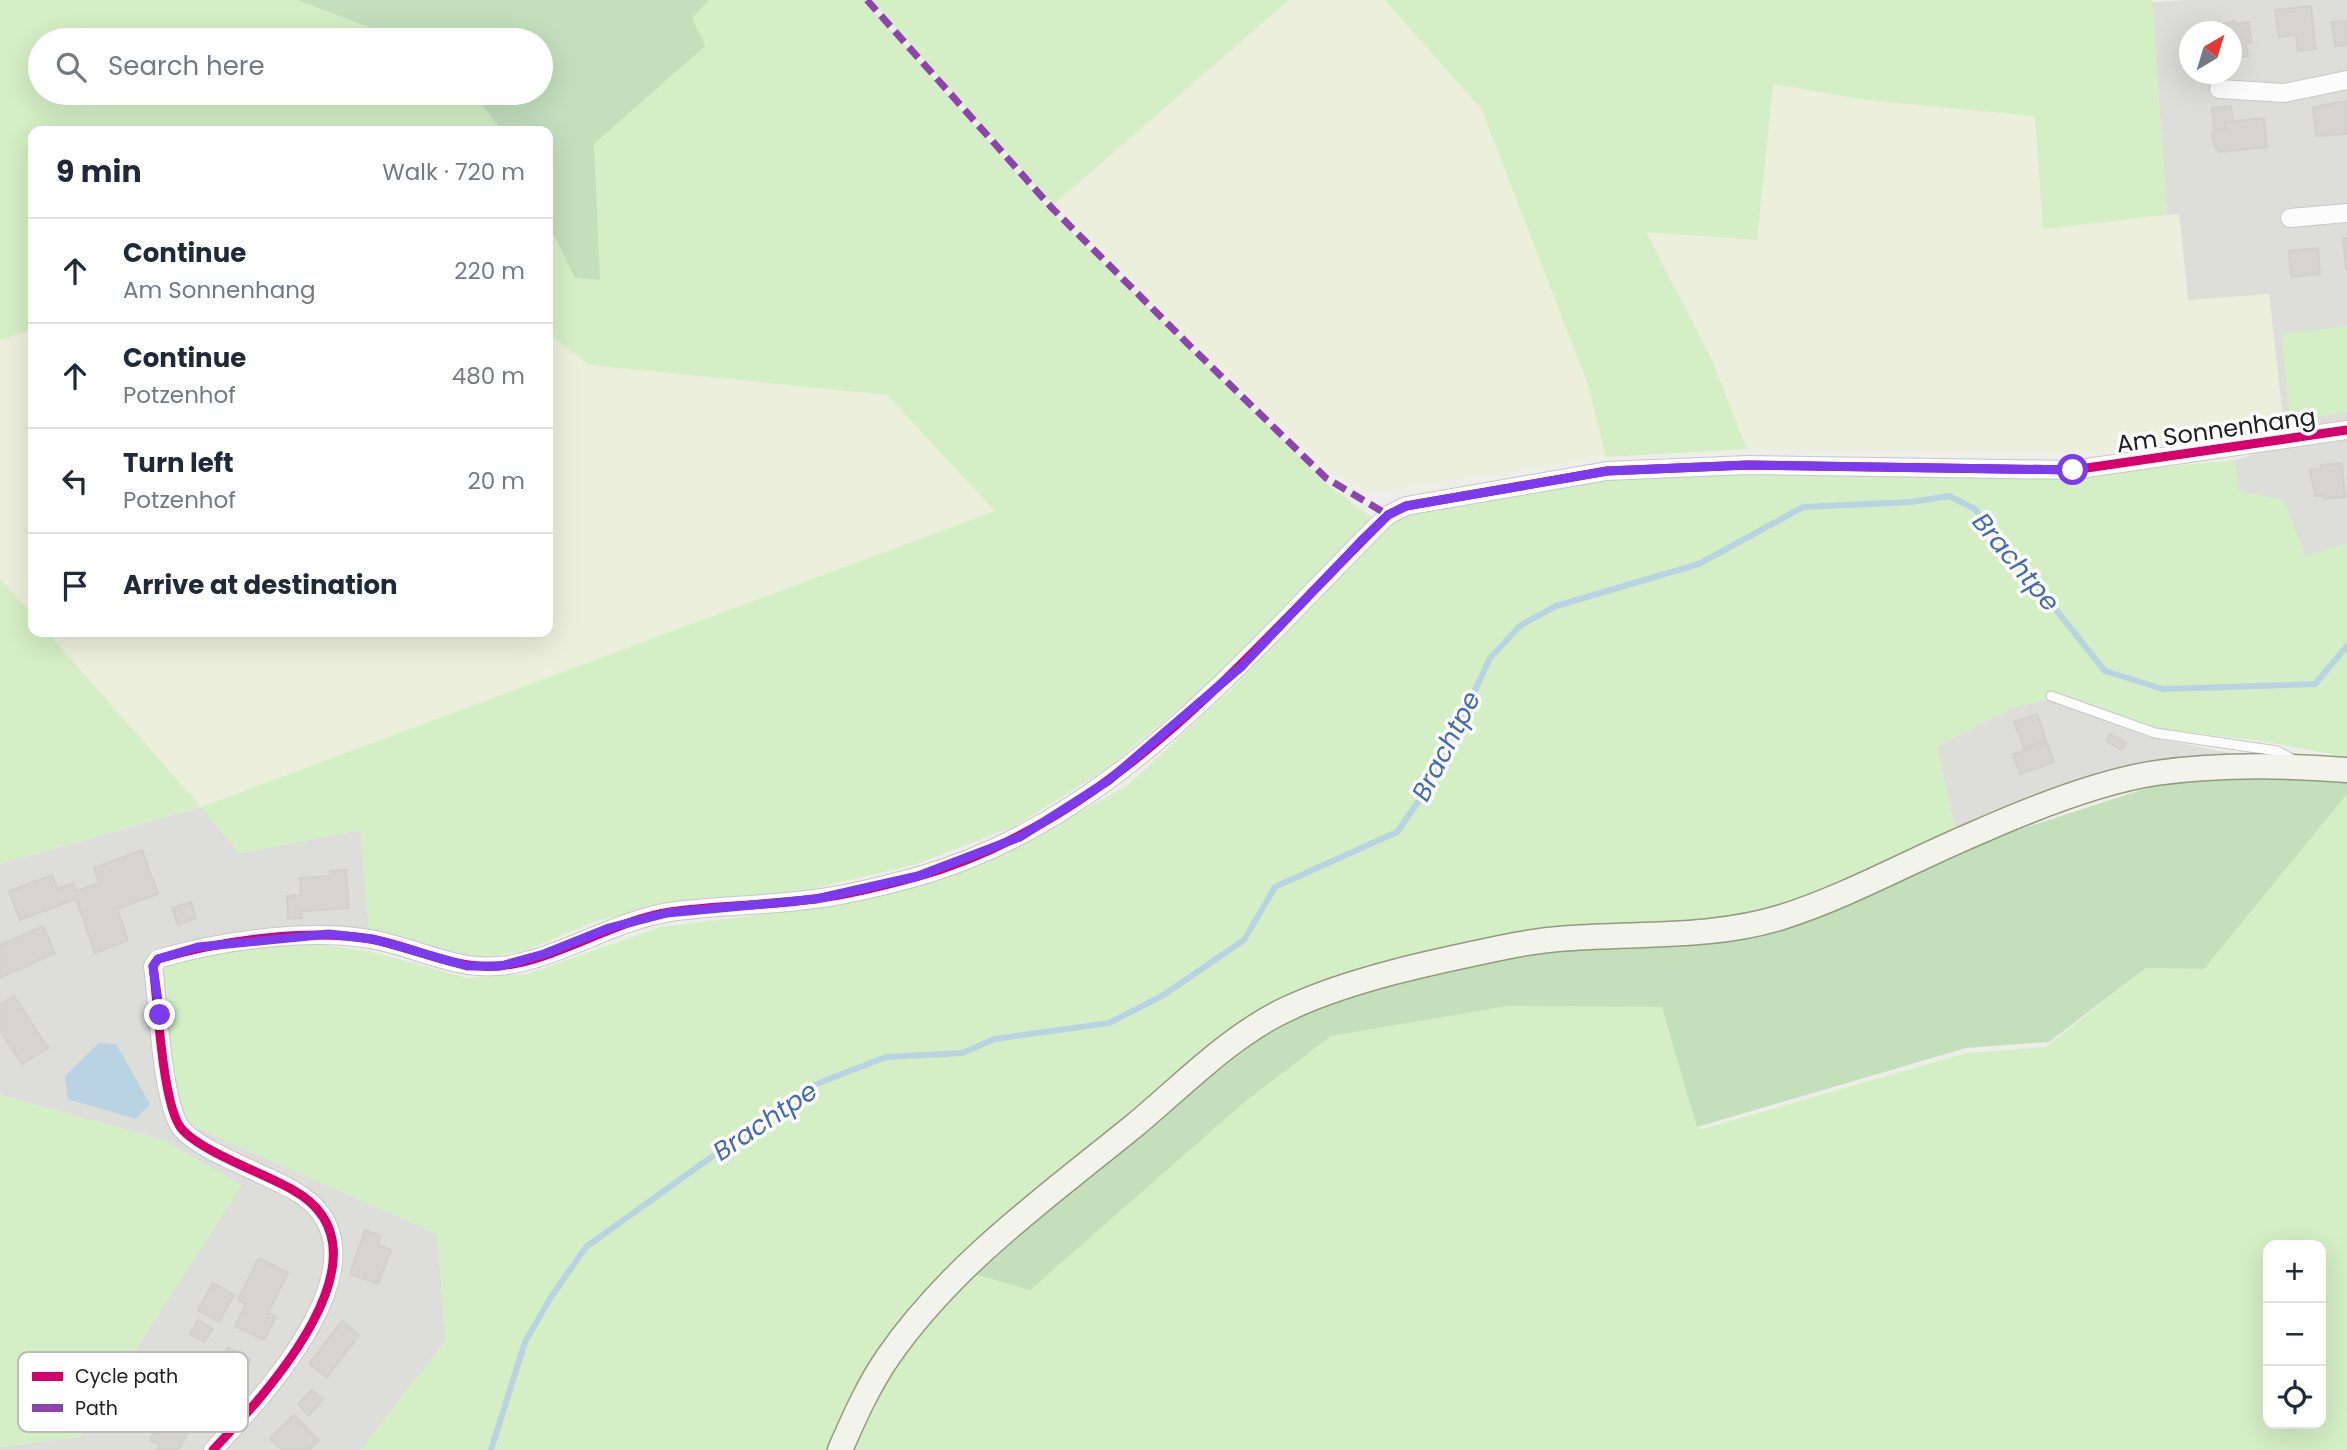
<!DOCTYPE html>
<html lang="en">
<head>
<meta charset="utf-8">
<style>
	body { margin:0; font-family:Poppins,sans-serif; background:#f2f2f3; color:#1f2937 }
	.controls { position:absolute; right:21px; bottom:21px; display:grid; overflow:hidden; border-radius:14px; box-shadow:0 7px 28px #0002 }
	.controls button { width:63px; height:63px; display:grid; place-items:center; padding:0; border:0; border-bottom:2px solid #e0e1e3; background:#fff; color:#1f2937; font:35px sans-serif }
	.compass { position:absolute; left:2179px; top:21px; width:63px; height:63px; border-radius:50%; background:#fff; box-shadow:0 7px 28px #0002; rotate:38deg }
	.stop { position:absolute; width:21px; height:21px; margin:-16px; border:5px solid #7c3aed; border-radius:50%; background:#fff }
	.stop.end { background:#7c3aed; border-color:#fff; box-shadow:0 2px 7px #0008 }
	.list { margin:0; padding:0; list-style:none }
	h2 { display:flex; justify-content:space-between; align-items:center; height:91px; margin:0; padding:0 28px; font-size:30px }
	h2 small { font-size:23px; font-weight:400; color:#747a83 }
	.list li { display:grid; grid-template-columns:46px 1fr auto; gap:21px; align-items:center; box-sizing:border-box; height:105px; padding:0 28px; border-top:2px solid #e0e1e3 }
	.list b { display:block; font-size:26px; white-space:nowrap }
	.list p { margin:0; font-size:23px; white-space:nowrap; color:#747a83 }
	.list em { font-size:23px; font-style:normal; color:#747a83 }
	.icon { flex:none; width:38px; height:38px; fill:none; stroke:currentColor; stroke-width:2; stroke-linecap:round; stroke-linejoin:round }
	.map { position:relative; flex:none; width:2347px; height:1450px; overflow:hidden }
	.search { position:absolute; background:#fff; box-shadow:0 7px 28px #0002; left:28px; top:28px; width:525px; height:77px; display:flex; align-items:center; gap:18px; box-sizing:border-box; padding:0 24px; border-radius:38px; color:#747a83; font-size:26px }
	.panel { position:absolute; background:#fff; box-shadow:0 7px 28px #0002; left:28px; top:126px; width:525px; height:511px; border-radius:14px }
	.map>svg:first-child { display:block }
	.residential { fill:#ddddda; fill-rule:evenodd }
	.farmland { fill:#ebefdb }
	.grass { fill:#d4eec6; fill-rule:evenodd }
	.forest { fill:#c3dfbc }
	.water { fill:#bad3e3 }
	.lines { fill:none; stroke-linecap:round; stroke-linejoin:round }
	.stream { stroke:#bad3e3; stroke-width:6 }
	.building { fill:#d5d4d0; stroke:#d2d0ca; stroke-width:2 }
	.service-casing { stroke:#c7c7c5; stroke-width:11 }
	.minor-casing { stroke:#c7c7c5; stroke-width:20 }
	.secondary-casing { stroke:#939a7f; stroke-width:27 }
	.service { stroke:#fcfcfc; stroke-width:9 }
	.minor { stroke:#fcfcfc; stroke-width:18 }
	.secondary { stroke:#f2f4ec; stroke-width:24 }
	.quiet { stroke:#8e44ad; stroke-width:7; stroke-dasharray:14 7; stroke-linecap:butt }
	.cycleway-casing { stroke:#fff; stroke-width:13 }
	.cycleway { stroke:#d6006c; stroke-width:9 }
	.route { stroke:#7c3aed; stroke-width:9 }
	.labels { text-anchor:middle; dominant-baseline:central; stroke-width:7; stroke-linejoin:round; paint-order:stroke }
	.street-label { font-size:24px; fill:#202020; stroke:#fff }
	.water-label { font-size:26px; font-style:italic; fill:#4669b6; stroke:#fff }
	.key { fill:#fff; stroke:#bcbcbc; stroke-width:2 }
	.key-label { font-size:19px; fill:#202020 }
</style>
</head>
<body>
<div class="map">
<svg width="2347" height="1450" viewBox="0 0 2347 1450">
	<rect width="100%" height="100%" fill="#eeeee9"/>
	<g class="residential">
		<path d="M2188,0h159v544l-42,13 -21,-56 -45,-10 -5,-31 52,-15 -17,-151 -81,7 -9,-86h-12l-15,-213zM2190,32h42v42h-42z"/>
		<polygon points="2048,699 2148,737 2262,759 1955,830 1937,746 2012,708"/>
		<polygon points="201,807 240,853 361,830 369,930 316,928 153,949 147,964 180,1120 437,1234 446,1340 361,1450 0,1450 0,1447 80,1437 164,1140 0,1095 0,864"/>
	</g>
	<g class="farmland">
		<polygon points="1289,0 1385,0 1482,110 1588,385 1606,457 1381,491 1361,489 1329,471 1187,338 1053,205"/>
		<polygon points="1773,84 1866,100 2036,116 2043,229 2179,214 2188,300 2269,294 2284,432 2226,441 2075,453 1747,449 1712,360 1645,231 1757,240"/>
		<polygon points="33,329 33,616 0,578 0,340"/>
		<polygon points="548,332 589,365 887,395 995,511 687,635 201,807 47,632 548,632"/>
	</g>
	<g class="grass">
		<polygon points="0,0 297,0 403,40 40,40 40,93 473,93 502,131 33,131 33,329 0,340"/>
		<polygon points="709,0 864,0 1049,210 1326,483 1372,518 1231,665 1105,770 1015,826 917,864 804,891 668,904 596,921 524,951 470,959 369,930 360,830 240,853 200,807 0,864 0,578 33,616 33,632 47,632 201,807 995,511 887,395 589,365 548,332 548,223 575,278 599,280 594,144 704,46 692,18"/>
		<polygon points="871,0 1289,0 1053,205"/>
		<polygon points="1385,0 2152,0 2167,215 2043,229 2035,116 1866,100 1773,84 1757,240 1646,232 1712,360 1747,449 1606,457 1588,385 1482,110"/>
		<polygon points="2347,326 2347,412 2290,422 2282,334"/>
		<polygon points="2234,460 2239,491 2284,500 2305,556 2347,544 2347,757 2261,741 2159,729 2057,693 2048,699 2012,708 1937,746 1955,830 1839,886 1743,917 1576,928 1310,988 959,1263 832,1450 361,1450 446,1340 437,1234 180,1120 158,968 236,946 323,945 369,951 467,978 527,974 661,927 805,909 923,880 1022,844 1128,785 1242,679 1391,522 1425,506 1610,475 1718,469 2071,476"/>
		<path d="M2347,794v656h-1495l43,-89 79,-87 268,-170 89,-68 177,-30 155,1 36,123 268,-77 79,-6 100,-79 58,1zM2268,1245h53v179h-53z"/>
		<polygon points="0,1095 164,1140 242,1185 80,1437 0,1447"/>
	</g>
	<g class="forest">
		<polygon points="297,0 709,0 692,18 705,46 594,144 600,280 575,278 548,223 548,131 502,131 473,93 541,93 541,40 403,40"/>
		<polygon points="2274,769 2347,778 2347,794 2204,969 2146,968 2049,1042 1966,1048 1697,1127 1662,1007 1508,1006 1331,1036 1242,1104 1030,1290 974,1274 1078,1182 1278,1024 1334,1003 1461,965 1521,953 1669,944 2159,784"/>
	</g>
	<polygon class="water" points="99,1043 116,1044 150,1104 136,1119 68,1099 65,1076"/>
	<g class="lines">
		<polyline class="stream" points="491,1450 525,1342 551,1297 586,1247 809,1087 886,1057 963,1053 994,1039 1109,1023 1162,996 1244,940 1275,887 1397,832 1433,781 1490,658 1521,625 1556,606 1699,564 1803,507 1911,502 1949,496 1975,509 2105,671 2163,689 2315,684 2347,646"/>
	</g>
	<g class="building">
		<polygon points="2311,6 2316,49 2298,51 2296,35 2279,37 2275,10"/>
		<polygon points="2235,21 2235,24 2249,22 2251,42 2246,42 2248,56 2232,57 2232,32 2216,32 2215,26"/>
		<polygon points="2347,21 2347,45 2335,46 2332,22"/>
		<polygon points="2347,101 2347,134 2316,136 2313,107"/>
		<polygon points="2231,106 2233,122 2225,122 2226,129 2214,130 2212,108"/>
		<polygon points="2264,118 2267,147 2219,152 2214,145 2212,133 2226,129 2225,122"/>
		<polygon points="2343,238 2347,238 2347,269 2346,269"/>
		<polygon points="2318,248 2320,274 2291,277 2289,251"/>
		<polygon points="2342,463 2345,497 2324,499 2324,496 2315,496 2310,470 2321,469 2321,465"/>
		<polygon points="2037,714 2046,740 2024,748 2014,722"/>
		<polygon points="2110,734 2126,743 2121,750 2106,741"/>
		<polygon points="2046,740 2054,762 2020,774 2013,755"/>
		<polygon points="142,850 158,894 117,909 128,940 95,953 76,899 20,920 9,891 52,875 57,889 73,883 76,891 99,883 94,868"/>
		<polygon points="346,870 349,908 301,911 302,918 288,919 287,896 301,895 300,878 330,876 330,871"/>
		<polygon points="191,902 196,918 178,925 172,908"/>
		<polygon points="43,926 55,953 0,978 0,945"/>
		<polygon points="14,996 48,1048 22,1064 0,1031 0,1005"/>
		<polygon points="365,1230 381,1236 378,1245 391,1250 378,1284 350,1274"/>
		<polygon points="259,1258 288,1273 268,1313 276,1317 264,1340 235,1326 246,1304 238,1300"/>
		<polygon points="213,1283 234,1295 219,1322 198,1310"/>
		<polygon points="198,1320 213,1329 204,1342 190,1334"/>
		<polygon points="342,1321 359,1335 327,1377 309,1364"/>
		<polygon points="228,1347 251,1360 242,1374 237,1371 222,1396 196,1381 211,1354 221,1360"/>
		<polygon points="312,1390 323,1400 309,1415 298,1404"/>
		<polygon points="170,1405 195,1420 178,1450 157,1450 160,1445 150,1440"/>
		<polygon points="294,1415 319,1440 309,1450 282,1450 270,1438"/>
	</g>
	<g class="lines">
		<defs>
			<polyline id="service" points="2051,696 2155,733 2277,751 2294,760"/>
			<g id="minor">
				<polyline points="2219,89 2284,93 2347,80"/>
				<polyline points="2290,218 2347,213"/>
				<path d="M213,1450c51,-54 188,-200 80,-260 -27,-16 -94,-39 -112,-62 -19,-25 -23,-126 -28,-162l5,-7c61,-18 150,-31 212,-20 43,7 83,31 128,27 55,-4 114,-45 172,-54 47,-7 96,-6 144,-13 34,-4 69,-13 102,-22 198,-55 332,-224 472,-362l18,-9 201,-35 141,-6 325,5 274,-40"/>
			</g>
			<path id="secondary" d="M840,1450c14,-32 28,-64 48,-93 65,-94 160,-161 247,-232 48,-40 96,-90 152,-116 63,-30 150,-48 218,-62 91,-20 187,-2 277,-30 66,-21 128,-56 192,-83 54,-24 123,-52 182,-61 63,-9 128,-8 191,-3"/>
		</defs>
		<use href="#service" class="service-casing"/>
		<use href="#minor" class="minor-casing"/>
		<use href="#secondary" class="secondary-casing"/>
		<use href="#service" class="service"/>
		<use href="#minor" class="minor"/>
		<use href="#secondary" class="secondary"/>
		<polyline class="quiet" points="867,0 1051,207 1186,342 1326,478 1388,515"/>
		<defs>
			<path id="cycleway" d="M213,1450c51,-54 188,-200 80,-260 -27,-16 -94,-39 -112,-62 -19,-25 -23,-126 -28,-162l5,-7c61,-18 150,-31 212,-20 43,7 83,31 128,27 55,-4 114,-45 172,-54 47,-7 96,-6 144,-13 34,-4 69,-13 102,-22 198,-55 332,-224 472,-362l18,-9 201,-35 141,-6 325,5 274,-40"/>
		</defs>
		<use href="#cycleway" class="cycleway-casing"/>
		<use href="#cycleway" class="cycleway"/>
	</g>
	<g class="lines">
		<polyline class="route" points="160,1015 153,966 158,959 198,947 329,934 373,939 467,966 501,966 544,954 609,928 667,913 816,899 918,876 1020,837 1108,781 1242,666 1361,541 1388,515 1406,506 1607,471 1748,465 2073,470"/>
	</g>
	<g class="labels">
		<g class="street-label">
			<text transform="translate(2216 430) rotate(-8)">Am Sonnenhang</text>
		</g>
		<g class="water-label">
			<text transform="translate(2016 562) rotate(50)">Brachtpe</text>
			<text transform="translate(1446 746) rotate(-63)">Brachtpe</text>
			<text transform="translate(765 1121) rotate(-34)">Brachtpe</text>
		</g>
	</g>
	<rect x="18" y="1352" width="230" height="80" rx="10" class="key"/>
	<rect x="32" y="1372" width="31" height="9" fill="#d6006c"/>
	<rect x="32" y="1404" width="31" height="8" fill="#8e44ad"/>
	<g class="key-label">
		<text x="75" y="1383">Cycle path</text>
		<text x="75" y="1415">Path</text>
	</g>
</svg>
<div class="controls">
<button>+</button>
<button>−</button>
<button><svg class="icon" aria-label="locate" viewBox="0 0 24 24"><circle cx="12" cy="12" r="6"/><path d="M12 2v4M12 18v4M2 12h4M18 12h4"/></svg></button>
</div>
<svg class="compass" viewBox="-18 -18 36 36"><path d="M0-13l5 13h-10z" fill="#e53935"/><path d="M0 13l5-13h-10z" fill="#747a83"/></svg>
<div class="stop" style="left:2073px;top:470px"></div>
<div class="stop end" style="left:160px;top:1015px"></div>
<div class="search"><svg class="icon" aria-label="search" viewBox="0 0 24 24"><circle cx="10" cy="10" r="6"/><path d="M15 15l6 6"/></svg>Search here</div>
<section class="panel">
<h2>9 min<small>Walk · 720 m</small></h2>
<ul class="list">
<li><svg class="icon" aria-label="ahead" viewBox="0 0 24 24"><path d="M12 20V5M6 11l6-6 6 6"/></svg><div><b>Continue</b><p>Am Sonnenhang</p></div><em>220 m</em></li>
<li><svg class="icon" aria-label="ahead" viewBox="0 0 24 24"><path d="M12 20V5M6 11l6-6 6 6"/></svg><div><b>Continue</b><p>Potzenhof</p></div><em>480 m</em></li>
<li><svg class="icon" aria-label="left" viewBox="0 0 24 24"><path d="M17 20v-9H6M10 6l-5 5 5 5"/></svg><div><b>Turn left</b><p>Potzenhof</p></div><em>20 m</em></li>
<li><svg class="icon" aria-label="arrive" viewBox="0 0 24 24"><path d="M6 21V4h12l-3 4 3 4H6"/></svg><div><b>Arrive at destination</b></div></li>
</ul>
</section>
</div>
</body>
</html>
